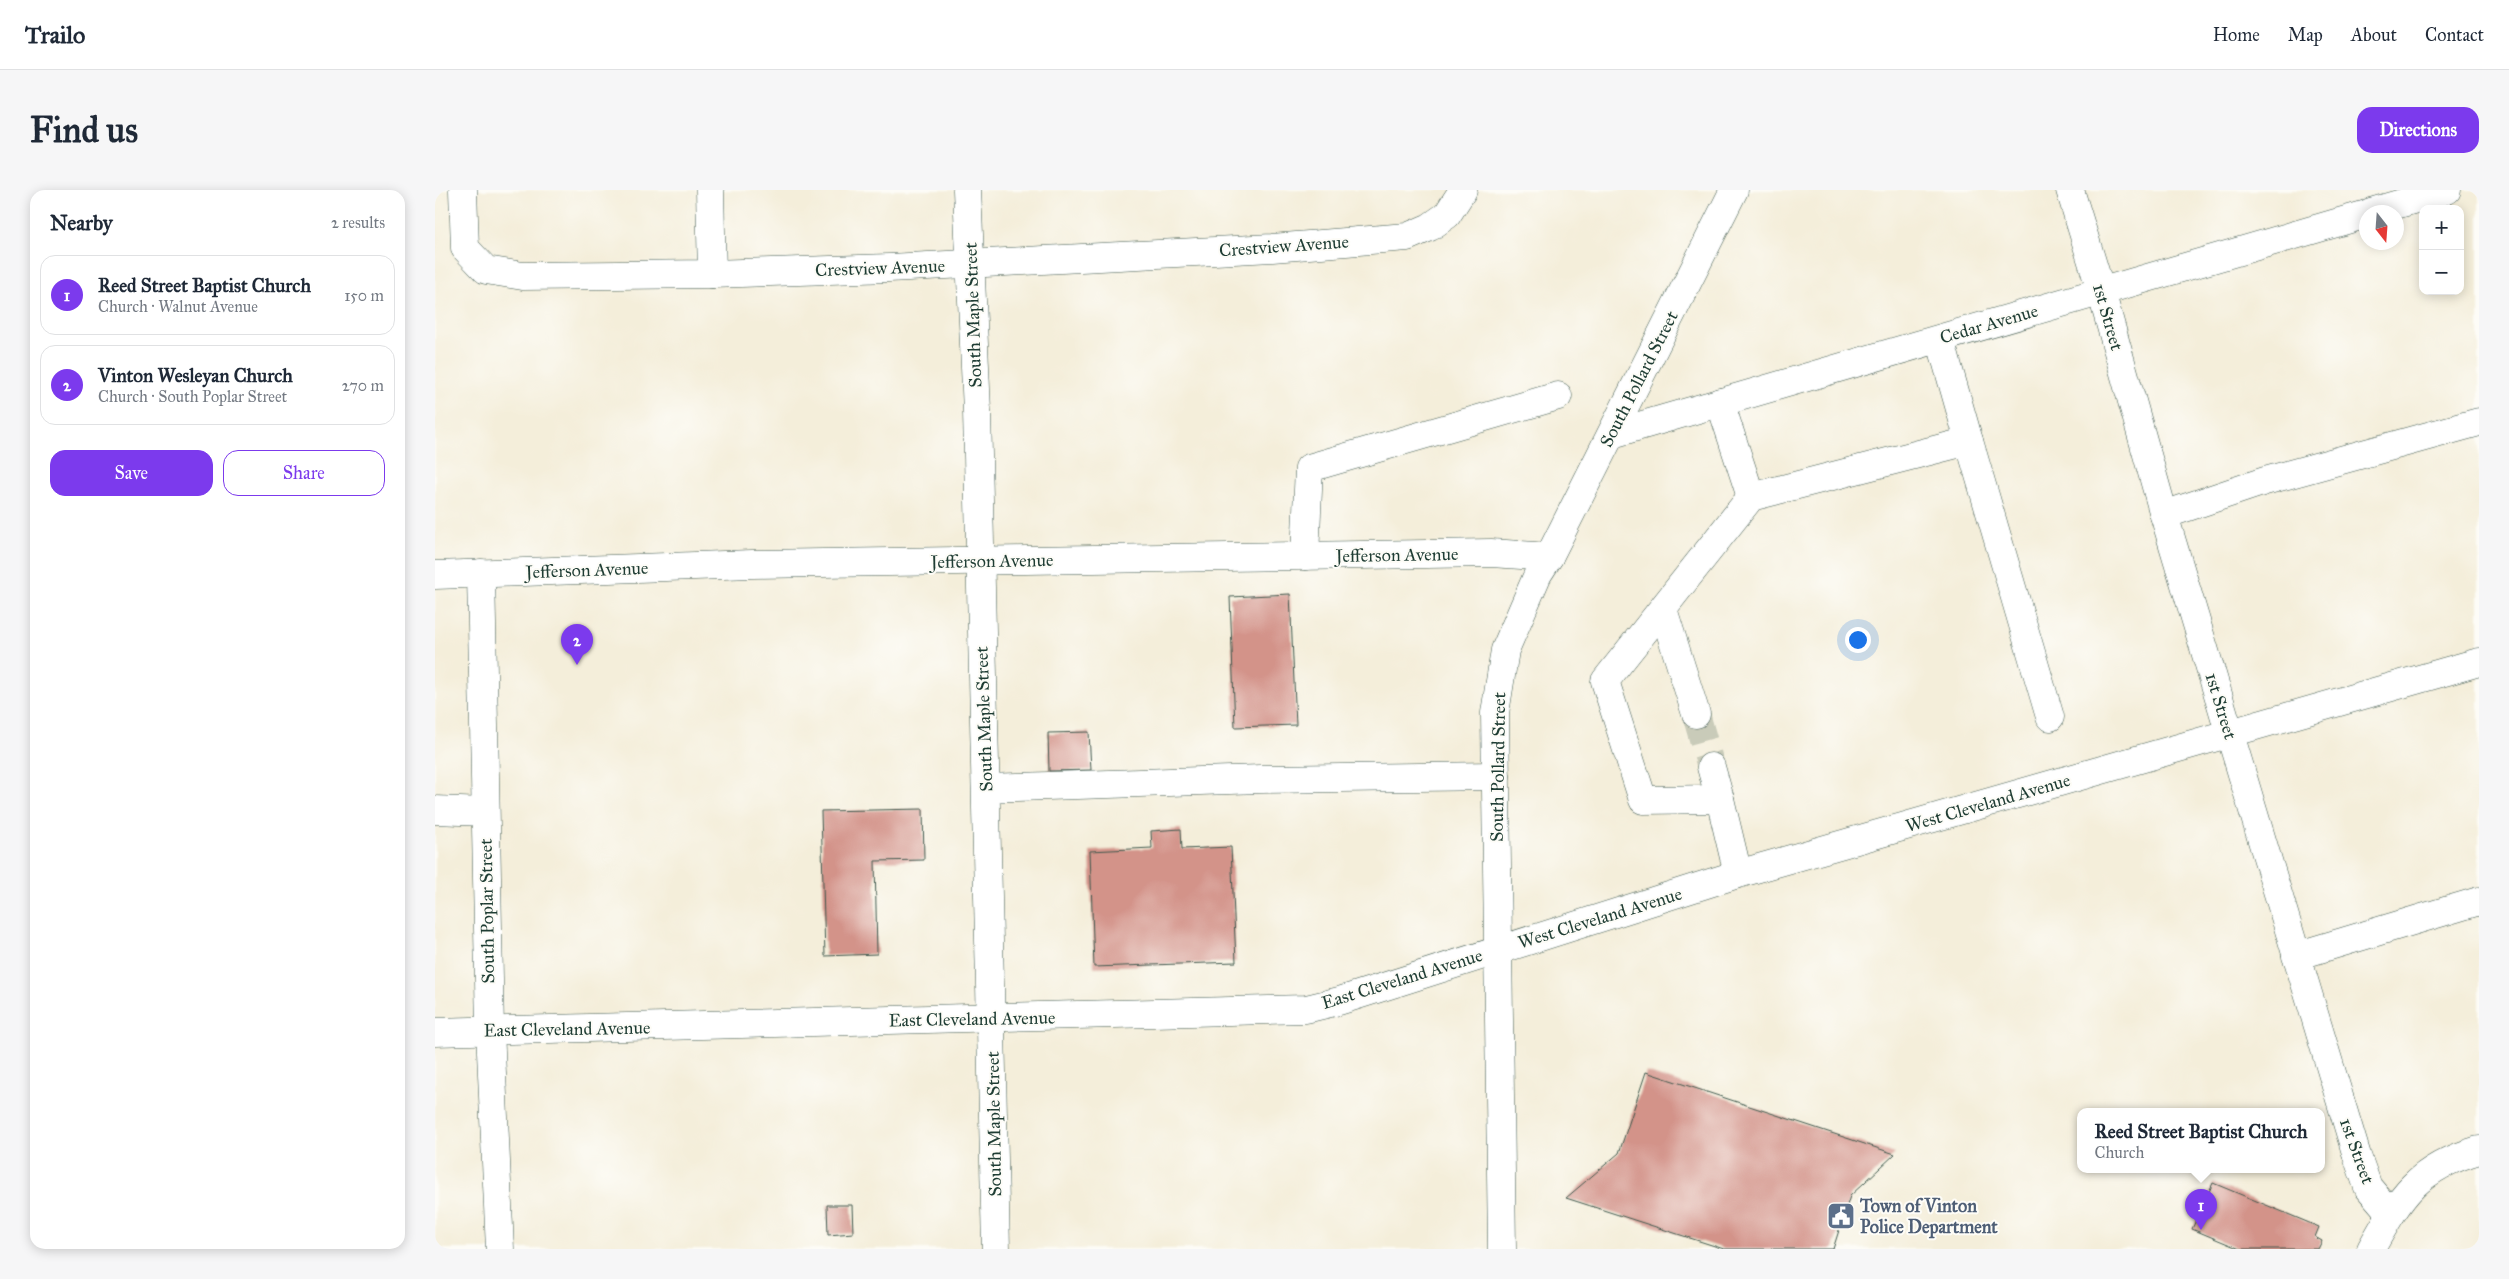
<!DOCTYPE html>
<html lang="en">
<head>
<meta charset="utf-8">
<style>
	body { margin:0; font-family:"IM FELL Great Primer",serif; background:#f6f6f7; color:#1f2937 }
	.controls { position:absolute; right:15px; top:15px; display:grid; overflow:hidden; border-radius:10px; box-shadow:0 2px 12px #0003 }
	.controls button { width:45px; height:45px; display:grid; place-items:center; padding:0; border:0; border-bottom:1px solid #e0e1e3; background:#fff; color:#1f2937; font:25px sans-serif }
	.compass { position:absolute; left:1924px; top:15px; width:45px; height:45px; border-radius:50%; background:#fff; box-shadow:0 2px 12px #0003; rotate:163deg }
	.you { position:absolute; left:1422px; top:449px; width:18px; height:18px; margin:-12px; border:4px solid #fff; border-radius:50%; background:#1a73e8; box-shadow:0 0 0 8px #1a73e833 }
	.badge { display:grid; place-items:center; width:32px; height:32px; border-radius:50%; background:#7c3aed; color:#fff; font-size:16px; font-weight:700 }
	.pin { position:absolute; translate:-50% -41px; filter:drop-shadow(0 1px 2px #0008) }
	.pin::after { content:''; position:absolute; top:26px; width:18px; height:15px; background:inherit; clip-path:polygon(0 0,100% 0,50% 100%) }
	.popup { position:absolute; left:1642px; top:918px; width:248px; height:65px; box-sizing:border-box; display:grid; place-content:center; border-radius:10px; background:#fff; filter:drop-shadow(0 1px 4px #0005); font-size:16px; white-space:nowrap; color:#747a83 }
	.popup b { font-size:19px; color:#1f2937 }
	.popup::after { content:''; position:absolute; left:50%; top:100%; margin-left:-10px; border:10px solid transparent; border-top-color:#fff }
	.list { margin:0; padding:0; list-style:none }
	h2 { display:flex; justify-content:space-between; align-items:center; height:65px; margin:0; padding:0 20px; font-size:21px }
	h2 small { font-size:16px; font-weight:400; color:#747a83 }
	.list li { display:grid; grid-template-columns:32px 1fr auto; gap:15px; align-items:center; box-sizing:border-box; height:80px; margin:0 10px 10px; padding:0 10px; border:1px solid #e0e1e3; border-radius:15px }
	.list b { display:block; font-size:19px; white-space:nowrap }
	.list p { margin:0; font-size:16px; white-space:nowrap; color:#747a83 }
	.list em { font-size:16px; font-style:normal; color:#747a83 }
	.actions { display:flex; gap:10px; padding:15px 20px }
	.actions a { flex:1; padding:11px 0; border:1px solid #7c3aed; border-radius:15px; text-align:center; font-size:18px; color:#7c3aed }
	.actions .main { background:#7c3aed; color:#fff }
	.map { position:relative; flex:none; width:2044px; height:1059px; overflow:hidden; border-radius:15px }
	header { display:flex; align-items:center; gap:30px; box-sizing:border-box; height:70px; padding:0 25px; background:#fff; border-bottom:1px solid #e0e1e3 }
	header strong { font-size:24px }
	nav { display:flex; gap:28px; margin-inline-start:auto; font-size:18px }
	.intro { display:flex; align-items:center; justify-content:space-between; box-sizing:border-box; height:120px; padding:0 30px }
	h1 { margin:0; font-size:35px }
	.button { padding:12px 22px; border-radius:15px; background:#7c3aed; color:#fff; font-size:18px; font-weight:700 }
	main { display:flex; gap:30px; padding:0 30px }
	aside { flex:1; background:#fff; border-radius:15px; box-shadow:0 2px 12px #0003 }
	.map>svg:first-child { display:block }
	.building { fill:#d39389 }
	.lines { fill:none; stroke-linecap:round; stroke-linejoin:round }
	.minor-tunnel { stroke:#c9cbb9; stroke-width:28; stroke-dasharray:28 14; stroke-linecap:butt }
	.minor-casing { stroke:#3f584d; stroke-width:29 }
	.major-casing { stroke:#3f584d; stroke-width:29 }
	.minor { stroke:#fff; stroke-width:28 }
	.major { stroke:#fff; stroke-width:28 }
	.labels { text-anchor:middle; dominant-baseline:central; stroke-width:4; stroke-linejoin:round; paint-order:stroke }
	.street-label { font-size:18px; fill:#1f3d34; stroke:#fdfcf7 }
	.service-label { font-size:18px; font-weight:bold; fill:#4e5e75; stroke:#fdfcf7; text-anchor:start }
</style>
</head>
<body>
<header>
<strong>Trailo</strong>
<nav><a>Home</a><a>Map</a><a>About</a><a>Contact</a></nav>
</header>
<div class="intro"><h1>Find us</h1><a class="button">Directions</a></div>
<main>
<aside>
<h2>Nearby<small>2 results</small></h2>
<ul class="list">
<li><span class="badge">1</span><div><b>Reed Street Baptist Church</b><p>Church · Walnut Avenue</p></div><em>150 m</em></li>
<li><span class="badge">2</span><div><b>Vinton Wesleyan Church</b><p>Church · South Poplar Street</p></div><em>270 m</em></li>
</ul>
<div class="actions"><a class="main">Save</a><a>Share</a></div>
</aside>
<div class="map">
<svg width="2044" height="1059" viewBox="0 0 2044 1059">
	<rect width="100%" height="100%" fill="#fdfcf7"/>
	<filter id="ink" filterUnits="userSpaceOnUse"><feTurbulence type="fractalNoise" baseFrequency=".02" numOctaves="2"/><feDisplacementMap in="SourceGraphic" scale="10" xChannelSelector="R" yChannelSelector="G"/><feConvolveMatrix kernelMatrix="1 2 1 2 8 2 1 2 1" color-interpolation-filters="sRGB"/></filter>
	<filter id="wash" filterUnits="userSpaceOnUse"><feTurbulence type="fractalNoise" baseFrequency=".0096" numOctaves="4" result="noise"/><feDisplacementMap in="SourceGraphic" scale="20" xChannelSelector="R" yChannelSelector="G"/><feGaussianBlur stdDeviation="1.12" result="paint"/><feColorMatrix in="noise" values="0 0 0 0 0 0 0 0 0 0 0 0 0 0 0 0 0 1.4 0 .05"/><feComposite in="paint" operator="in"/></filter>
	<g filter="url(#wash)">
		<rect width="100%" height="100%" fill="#f4eeda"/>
		<g id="blocks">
			<g class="building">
				<polygon points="855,404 861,535 800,537 795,407"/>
				<polygon points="654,542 656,580 614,581 613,543"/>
				<polygon points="488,619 489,670 440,671 442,764 390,766 386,621"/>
				<polygon points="746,639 747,659 796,657 801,772 659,777 655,661 717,658 716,641"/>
				<polygon points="1211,882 1460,964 1415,1006 1398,1059 1289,1059 1131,1008 1184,963"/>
				<polygon points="1778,993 1884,1037 1880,1047 1887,1051 1883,1059 1805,1059 1757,1039"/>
				<polygon points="392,1015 417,1015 418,1043 393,1045"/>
			</g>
		</g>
	</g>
	<g filter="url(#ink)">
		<use href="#blocks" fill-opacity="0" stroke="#3f584d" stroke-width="1"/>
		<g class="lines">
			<polyline class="minor-tunnel" points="1261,524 1276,577"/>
			<defs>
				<g id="minor">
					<polyline points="28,0 30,58 51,80 88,86 277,84 454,78 837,58 972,47 995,37 1012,25 1028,0"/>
					<polyline points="275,0 277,84"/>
					<polyline points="532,0 542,221 561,1059"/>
					<polyline points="1635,0 1666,101 1729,325 1922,966 1933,997 1956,1024"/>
					<polyline points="1936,22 2012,0"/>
					<polyline points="1505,149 1534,251"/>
					<polyline points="1285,212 1316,307"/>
					<polyline points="1177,244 1932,24"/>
					<polyline points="1729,325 1830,291 2044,232"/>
					<polyline points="870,366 874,278 1123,206"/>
					<polyline points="46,383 55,840 65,1059"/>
					<polyline points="0,385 317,374 1056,363 1114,367"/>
					<polyline points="1228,419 1261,524"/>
					<polyline points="1276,577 1285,609"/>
					<polyline points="551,598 826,589 1061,586"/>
					<polyline points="0,620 50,622"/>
					<polyline points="1303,684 1285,609 1208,610 1170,491 1316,307 1534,251 1615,527"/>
					<polyline points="1861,766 2044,711"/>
					<polyline points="0,842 871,819 904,811 1303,684 2044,472"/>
					<path d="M1936,1059c30,-54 46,-81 108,-99"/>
				</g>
				<polyline id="major" points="1067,1059 1060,523 1070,460 1103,384 1114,367 1299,0"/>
			</defs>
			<use href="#minor" class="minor-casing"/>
			<use href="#major" class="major-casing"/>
			<use href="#minor" class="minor"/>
			<use href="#major" class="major"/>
		</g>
	</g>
	<defs>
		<symbol id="civic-square" viewBox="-11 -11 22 22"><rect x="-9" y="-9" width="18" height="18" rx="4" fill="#5c6f8a" stroke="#fdfcf7"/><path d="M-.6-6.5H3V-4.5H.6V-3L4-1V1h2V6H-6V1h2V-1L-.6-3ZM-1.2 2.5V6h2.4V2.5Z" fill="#fff"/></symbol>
	</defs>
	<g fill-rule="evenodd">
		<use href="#civic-square" x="1390" y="1010" width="32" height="32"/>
	</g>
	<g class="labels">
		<g class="street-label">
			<text transform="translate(849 56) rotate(-4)">Crestview Avenue</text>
			<text transform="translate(445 78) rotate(-2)">Crestview Avenue</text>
			<text transform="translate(538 125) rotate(-92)">South Maple Street</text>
			<text transform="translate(1673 127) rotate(74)">1st Street</text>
			<text transform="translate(1554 134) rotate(-16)">Cedar Avenue</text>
			<text transform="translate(1204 189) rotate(-63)">South Pollard Street</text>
			<text transform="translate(962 365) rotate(-1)">Jefferson Avenue</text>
			<text transform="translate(557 371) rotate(-1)">Jefferson Avenue</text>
			<text transform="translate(152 380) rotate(-2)">Jefferson Avenue</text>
			<text transform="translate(1786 516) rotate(73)">1st Street</text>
			<text transform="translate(549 529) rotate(-92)">South Maple Street</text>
			<text transform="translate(1063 577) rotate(-89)">South Pollard Street</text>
			<text transform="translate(1553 613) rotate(-16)">West Cleveland Avenue</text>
			<text transform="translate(52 721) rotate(-91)">South Poplar Street</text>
			<text transform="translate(1165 728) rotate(-17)">West Cleveland Avenue</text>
			<text transform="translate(967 789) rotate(-17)">East Cleveland Avenue</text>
			<text transform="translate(537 829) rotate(-1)">East Cleveland Avenue</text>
			<text transform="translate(132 839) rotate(-1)">East Cleveland Avenue</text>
			<text transform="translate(559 934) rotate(-91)">South Maple Street</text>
			<text transform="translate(1922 961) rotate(70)">1st Street</text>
		</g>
		<g class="service-label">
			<text x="1425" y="1016">Town of Vinton<tspan x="1425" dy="21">Police Department</tspan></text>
		</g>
	</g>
</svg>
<div class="controls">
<button>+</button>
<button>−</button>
</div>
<svg class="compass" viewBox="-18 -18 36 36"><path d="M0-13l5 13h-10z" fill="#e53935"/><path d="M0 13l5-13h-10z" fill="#747a83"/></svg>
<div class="you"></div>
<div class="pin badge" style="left:1766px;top:1040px">1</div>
<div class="popup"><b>Reed Street Baptist Church</b>Church</div>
<div class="pin badge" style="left:142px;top:475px">2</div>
</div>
</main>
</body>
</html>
